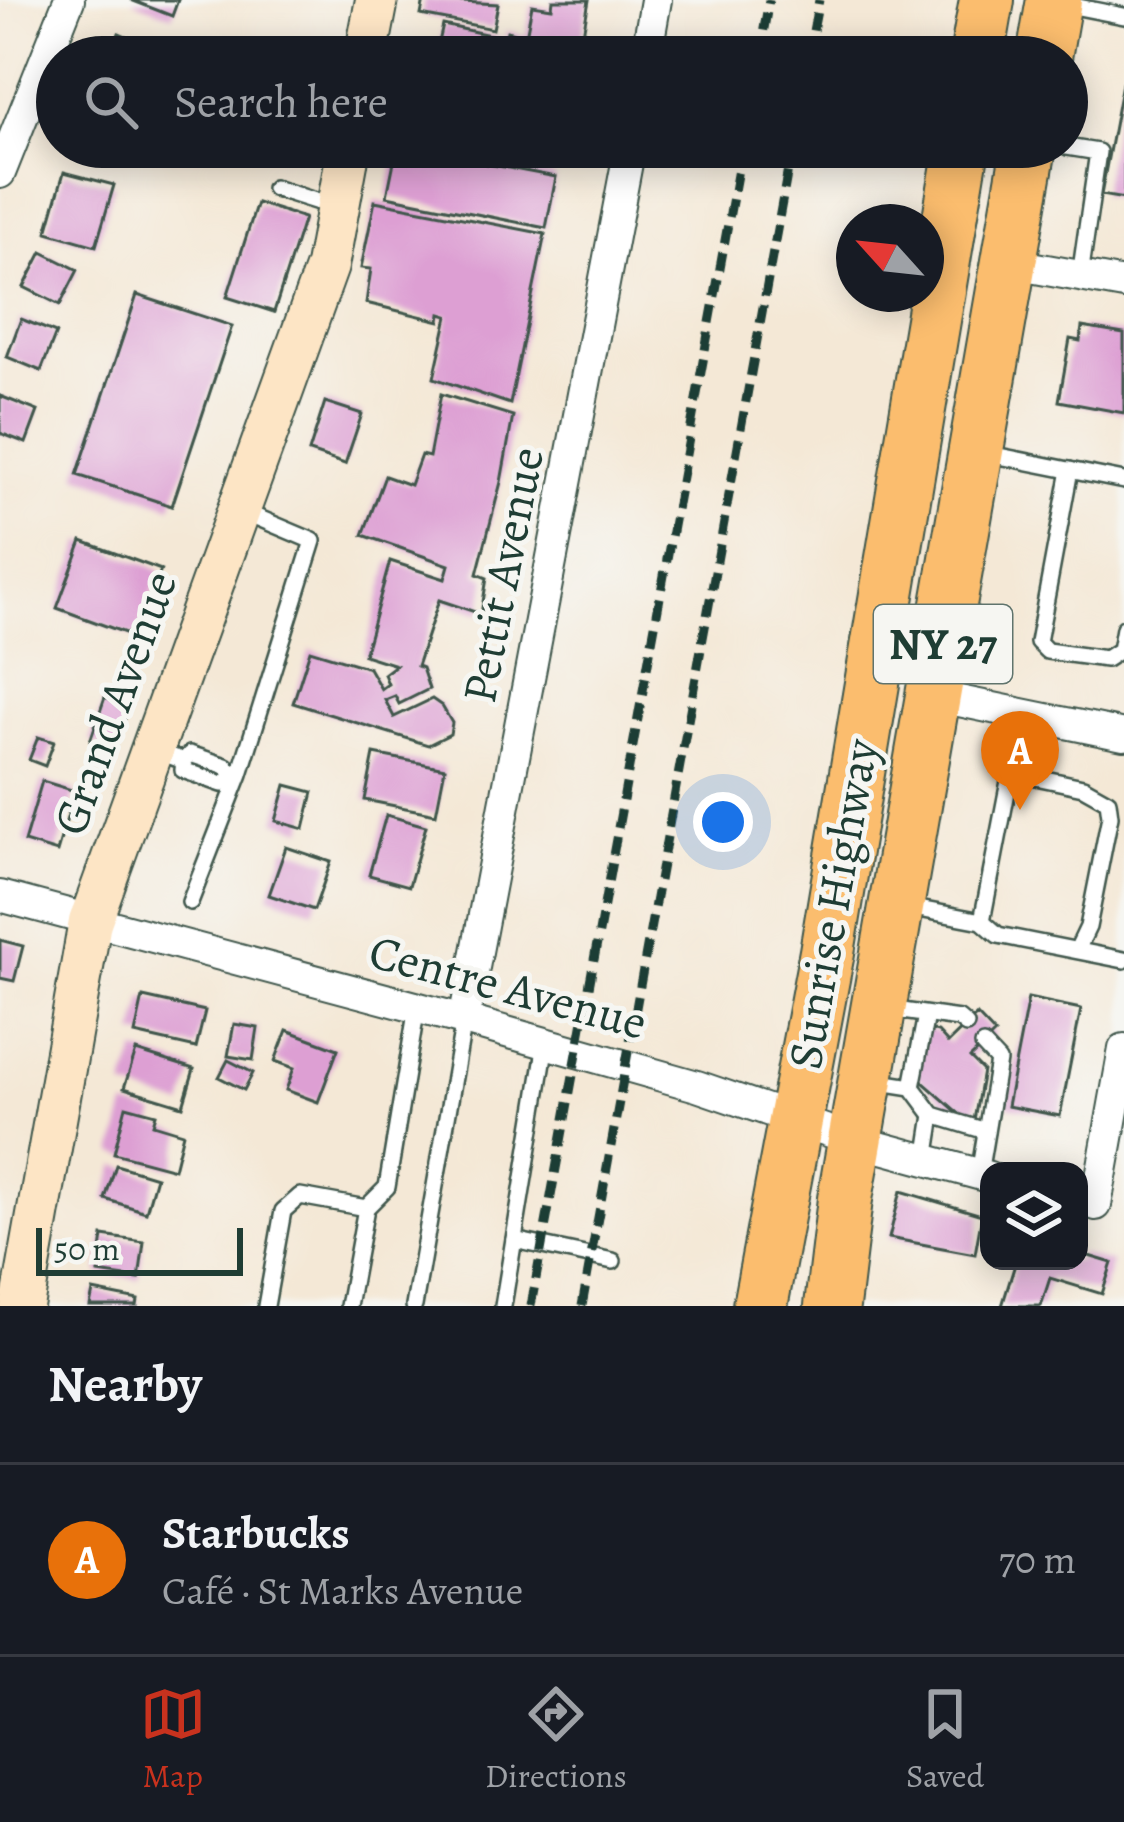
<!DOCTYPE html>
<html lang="en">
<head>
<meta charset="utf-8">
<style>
	body { margin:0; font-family:Alegreya,serif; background:#20242c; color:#f1f3f6 }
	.controls { position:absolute; right:36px; bottom:36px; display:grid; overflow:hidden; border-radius:24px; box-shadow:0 6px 30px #0003 }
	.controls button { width:108px; height:108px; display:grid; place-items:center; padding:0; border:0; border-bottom:3px solid #363941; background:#171b24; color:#f1f3f6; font:60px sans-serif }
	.compass { position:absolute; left:836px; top:204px; width:108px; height:108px; border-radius:50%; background:#171b24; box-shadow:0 6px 30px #0003; rotate:297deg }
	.scale { position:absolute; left:36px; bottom:30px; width:207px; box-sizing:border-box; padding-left:12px; border:6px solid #1f3d34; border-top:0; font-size:33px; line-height:42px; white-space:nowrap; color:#1f3d34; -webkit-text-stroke:9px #f6f6f2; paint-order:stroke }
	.you { position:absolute; left:723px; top:822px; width:42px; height:42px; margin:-30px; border:9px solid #fff; border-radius:50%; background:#1a73e8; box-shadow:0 0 0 18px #1a73e833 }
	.badge { display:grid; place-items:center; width:78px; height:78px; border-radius:50%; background:#c8321e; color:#fff; font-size:39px; font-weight:700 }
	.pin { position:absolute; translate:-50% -99px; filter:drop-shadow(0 3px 6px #0008) }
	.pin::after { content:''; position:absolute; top:63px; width:42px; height:36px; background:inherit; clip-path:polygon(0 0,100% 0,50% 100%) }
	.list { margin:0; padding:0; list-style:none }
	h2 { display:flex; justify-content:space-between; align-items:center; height:156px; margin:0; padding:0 48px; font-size:51px }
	h2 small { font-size:39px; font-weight:400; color:#9ea1a6 }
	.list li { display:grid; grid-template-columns:78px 1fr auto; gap:36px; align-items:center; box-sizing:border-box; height:192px; padding:0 48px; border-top:3px solid #363941 }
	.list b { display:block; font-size:45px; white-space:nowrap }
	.list p { margin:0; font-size:39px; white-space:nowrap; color:#9ea1a6 }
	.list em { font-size:39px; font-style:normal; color:#9ea1a6 }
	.icon { flex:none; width:66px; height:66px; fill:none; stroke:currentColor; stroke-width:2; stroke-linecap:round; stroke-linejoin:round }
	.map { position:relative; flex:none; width:1124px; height:1306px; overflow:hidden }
	.search { position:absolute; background:#171b24; box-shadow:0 6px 30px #0003; left:36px; right:36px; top:36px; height:132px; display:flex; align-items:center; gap:30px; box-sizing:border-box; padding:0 42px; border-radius:66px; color:#9ea1a6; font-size:45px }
	.sheet { height:348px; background:#171b24 }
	nav { display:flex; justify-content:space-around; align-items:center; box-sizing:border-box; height:168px; border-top:3px solid #363941; background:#171b24; font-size:33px; color:#9ea1a6 }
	nav a { display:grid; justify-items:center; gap:6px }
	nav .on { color:#c8321e }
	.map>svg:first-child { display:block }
	.building { fill:#dd9fd3 }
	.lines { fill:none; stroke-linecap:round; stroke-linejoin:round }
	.lane-casing { stroke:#3f574c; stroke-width:20 }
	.street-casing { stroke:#3f574c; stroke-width:34 }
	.secondary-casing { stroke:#3f574c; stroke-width:46 }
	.highway-casing { stroke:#3f574c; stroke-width:58 }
	.lane { stroke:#fff; stroke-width:15 }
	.street { stroke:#fff; stroke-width:30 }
	.secondary { stroke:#fde5c5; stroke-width:42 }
	.highway { stroke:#fbbd6e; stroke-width:54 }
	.rail { stroke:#1f3d34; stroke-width:9; stroke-dasharray:18 9; stroke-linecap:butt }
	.labels { text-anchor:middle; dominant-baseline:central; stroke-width:10; stroke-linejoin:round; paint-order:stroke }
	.shield { fill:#f6f6f2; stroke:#60746d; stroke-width:3 }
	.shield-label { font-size:45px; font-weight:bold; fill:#1f3d34 }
	.street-label { font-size:48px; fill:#1f3d34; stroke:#f6f6f2 }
</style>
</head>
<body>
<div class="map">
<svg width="1124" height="1306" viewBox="0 0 1124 1306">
	<rect width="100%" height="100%" fill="#f6f6f2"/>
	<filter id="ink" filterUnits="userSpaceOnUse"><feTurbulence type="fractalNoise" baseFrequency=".00833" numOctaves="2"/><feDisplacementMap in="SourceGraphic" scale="24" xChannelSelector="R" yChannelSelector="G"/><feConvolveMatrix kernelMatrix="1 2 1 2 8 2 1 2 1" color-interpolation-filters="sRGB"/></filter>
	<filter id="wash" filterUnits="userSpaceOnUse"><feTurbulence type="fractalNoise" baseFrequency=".004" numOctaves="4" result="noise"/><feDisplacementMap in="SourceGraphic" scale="48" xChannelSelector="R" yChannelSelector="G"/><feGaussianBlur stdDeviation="2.7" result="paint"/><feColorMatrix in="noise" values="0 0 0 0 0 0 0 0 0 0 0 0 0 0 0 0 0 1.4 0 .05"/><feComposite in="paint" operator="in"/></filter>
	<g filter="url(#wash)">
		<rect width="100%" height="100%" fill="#f4e8d6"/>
		<g id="blocks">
			<g class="building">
				<polygon points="131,0 178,0 172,16"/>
				<polygon points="424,0 498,4 493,29 421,15"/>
				<polygon points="553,0 589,0 579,57 501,57 507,31 526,36 532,5 552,8"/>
				<polygon points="443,25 499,37 494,57 461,57 437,51"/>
				<polygon points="119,33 165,53 163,57 109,57"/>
				<polygon points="1122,83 1124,83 1124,199 1101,195"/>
				<polygon points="397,147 556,177 546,228 387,196"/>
				<polygon points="64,172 114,185 96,246 47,232"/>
				<polygon points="375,201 545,234 510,404 434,378 448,316 441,314 440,321 366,303 371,269 361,268"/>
				<polygon points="257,203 304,218 274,312 227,297"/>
				<polygon points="42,252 78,270 60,305 24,287"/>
				<polygon points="137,295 232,326 172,506 77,475"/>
				<polygon points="21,319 56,333 41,371 7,357"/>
				<polygon points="1082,327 1124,334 1124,413 1059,401 1070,339 1080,341"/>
				<polygon points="441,394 513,416 501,482 477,574 487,578 481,614 439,600 417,666 422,668 429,689 399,704 395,696 385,700 394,717 432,699 442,706 452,723 450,734 428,745 293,703 310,650 369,668 381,689 388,684 384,674 396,665 364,655 390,561 445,579 449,565 363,535 385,476 410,485 421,455 429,457"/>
				<polygon points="0,396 38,411 26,443 0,433"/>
				<polygon points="325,402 362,414 345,464 309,452"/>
				<polygon points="82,541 161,570 136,637 57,608"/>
				<polygon points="105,697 129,706 115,750 90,741"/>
				<polygon points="38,737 54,742 45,766 29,760"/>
				<polygon points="374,754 445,768 436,814 365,800"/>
				<polygon points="42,781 75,791 57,852 24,842"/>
				<polygon points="286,785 313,792 304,829 276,821"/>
				<polygon points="386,815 426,826 409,886 369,875"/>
				<polygon points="286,847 331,862 314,910 269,895"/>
				<polygon points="0,940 23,946 14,981 0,978"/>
				<polygon points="143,997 205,1011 196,1048 135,1034"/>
				<polygon points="1028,998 1081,1009 1060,1116 1007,1106"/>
				<polygon points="977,1015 995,1034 970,1058 983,1071 974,1120 964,1118 916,1076 926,1029 938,1032 948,1043"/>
				<polygon points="234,1024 258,1028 253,1060 228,1056"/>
				<polygon points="287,1030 338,1049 318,1102 286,1090 294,1068 275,1061"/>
				<polygon points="136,1051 194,1069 183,1106 124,1088"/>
				<polygon points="228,1060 253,1073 244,1090 219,1077"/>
				<polygon points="126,1106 156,1114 153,1124 183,1133 174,1169 114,1153"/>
				<polygon points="116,1165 156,1177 146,1212 105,1199"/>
				<polygon points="901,1191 982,1215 975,1254 889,1238"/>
				<polygon points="103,1236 144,1242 139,1279 98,1273"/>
				<polygon points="1079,1253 1112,1263 1102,1294 1050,1278 1041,1306 1002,1306 1016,1261 1079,1261"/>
				<polygon points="93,1291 138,1300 137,1306 90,1306"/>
			</g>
		</g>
	</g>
	<g filter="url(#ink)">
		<use href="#blocks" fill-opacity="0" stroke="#3f574c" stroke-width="3"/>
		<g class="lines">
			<defs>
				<g id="lane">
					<polyline points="1063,4 1124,16"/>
					<polyline points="1067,147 1098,152 1080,276"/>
					<polyline points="274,188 334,207"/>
					<polyline points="984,453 1124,481"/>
					<polyline points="1070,470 1038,642 1047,651 1106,659 1120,650 1124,628"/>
					<polyline points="154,750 184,761 183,770 222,784 236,778 226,766 190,754 184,761"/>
					<polyline points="1012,772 1083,787 1108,801 1110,816 1088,927 1077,950"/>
					<polyline points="190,902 240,774 313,541 242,511"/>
					<polyline points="903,906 982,921 998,935 1124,960"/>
					<polyline points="982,921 1022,714"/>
					<polyline points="888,1009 959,1019 966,1025"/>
					<polyline points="874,1081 912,1087 933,1115 986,1131"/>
					<polyline points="912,1087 926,1015"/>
					<polyline points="926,1160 933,1115"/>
					<polyline points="979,1174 998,1061 983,1045"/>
					<polyline points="514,1240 613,1261"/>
					<polyline points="266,1306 283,1211 300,1196 366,1208"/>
					<polyline points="348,1306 366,1208 387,1187 417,1007"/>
					<polyline points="414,1306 464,1020"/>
					<polyline points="503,1306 546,1043"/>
				</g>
				<g id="street">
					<polyline points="646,57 656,0"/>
					<polyline points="0,173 69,0"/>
					<polyline points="1008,263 1124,284"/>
					<polyline points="935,696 1124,735"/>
					<polyline points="0,896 464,1020 697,1086 857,1141 989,1177"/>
					<polyline points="464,1020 630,147"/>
					<polyline points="1096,1205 1124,1049"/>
				</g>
				<g id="secondary">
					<polyline points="366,57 377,0"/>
					<polyline points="22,1306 90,922 327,266 349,147"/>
				</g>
				<g id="highway">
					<polyline points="977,57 987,0"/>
					<polyline points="1044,57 1054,0"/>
					<polyline points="760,1306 827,952 962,147"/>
					<polyline points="832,1306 845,1199 1029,147"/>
				</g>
			</defs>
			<use href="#lane" class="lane-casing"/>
			<use href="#street" class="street-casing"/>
			<use href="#secondary" class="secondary-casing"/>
			<use href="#highway" class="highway-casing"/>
			<use href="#lane" class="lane"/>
			<use href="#street" class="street"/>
			<use href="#secondary" class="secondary"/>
			<use href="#highway" class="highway"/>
			<g class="rail">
				<polyline points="759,57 769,0"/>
				<polyline points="808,57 819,0"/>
				<polyline points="531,1306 742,147"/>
				<polyline points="582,1306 792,147"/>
			</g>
		</g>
	</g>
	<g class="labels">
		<rect class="shield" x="874" y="605" width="138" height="78" rx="9"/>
		<g class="shield-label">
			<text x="943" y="644">NY 27</text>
		</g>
		<g class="street-label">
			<text transform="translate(503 575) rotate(-79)">Pettit Avenue</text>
			<text transform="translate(115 703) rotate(-70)">Grand Avenue</text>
			<text transform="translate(833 904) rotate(-80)">Sunrise Highway</text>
			<text transform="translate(508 987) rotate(15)">Centre Avenue</text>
		</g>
	</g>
</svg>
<div class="controls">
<button><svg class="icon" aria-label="layers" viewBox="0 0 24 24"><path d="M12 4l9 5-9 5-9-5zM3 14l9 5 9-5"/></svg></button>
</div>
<svg class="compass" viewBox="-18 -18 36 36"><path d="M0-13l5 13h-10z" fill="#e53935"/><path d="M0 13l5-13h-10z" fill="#9ea1a6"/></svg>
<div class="scale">50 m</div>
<div class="you"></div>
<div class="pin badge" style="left:1020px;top:810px;background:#e8710a">A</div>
<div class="search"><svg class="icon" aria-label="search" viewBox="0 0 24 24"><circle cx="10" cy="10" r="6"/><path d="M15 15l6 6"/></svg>Search here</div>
</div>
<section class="sheet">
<h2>Nearby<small></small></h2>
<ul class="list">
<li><span class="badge" style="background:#e8710a">A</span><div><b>Starbucks</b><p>Café · St Marks Avenue</p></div><em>70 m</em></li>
</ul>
</section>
<nav>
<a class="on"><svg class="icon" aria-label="map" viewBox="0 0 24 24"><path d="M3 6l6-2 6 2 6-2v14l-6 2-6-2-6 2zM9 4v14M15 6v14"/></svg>Map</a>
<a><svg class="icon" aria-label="directions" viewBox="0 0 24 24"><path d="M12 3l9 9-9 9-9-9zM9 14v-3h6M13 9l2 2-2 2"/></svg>Directions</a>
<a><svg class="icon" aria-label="saved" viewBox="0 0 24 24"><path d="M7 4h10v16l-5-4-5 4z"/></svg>Saved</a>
</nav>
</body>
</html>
